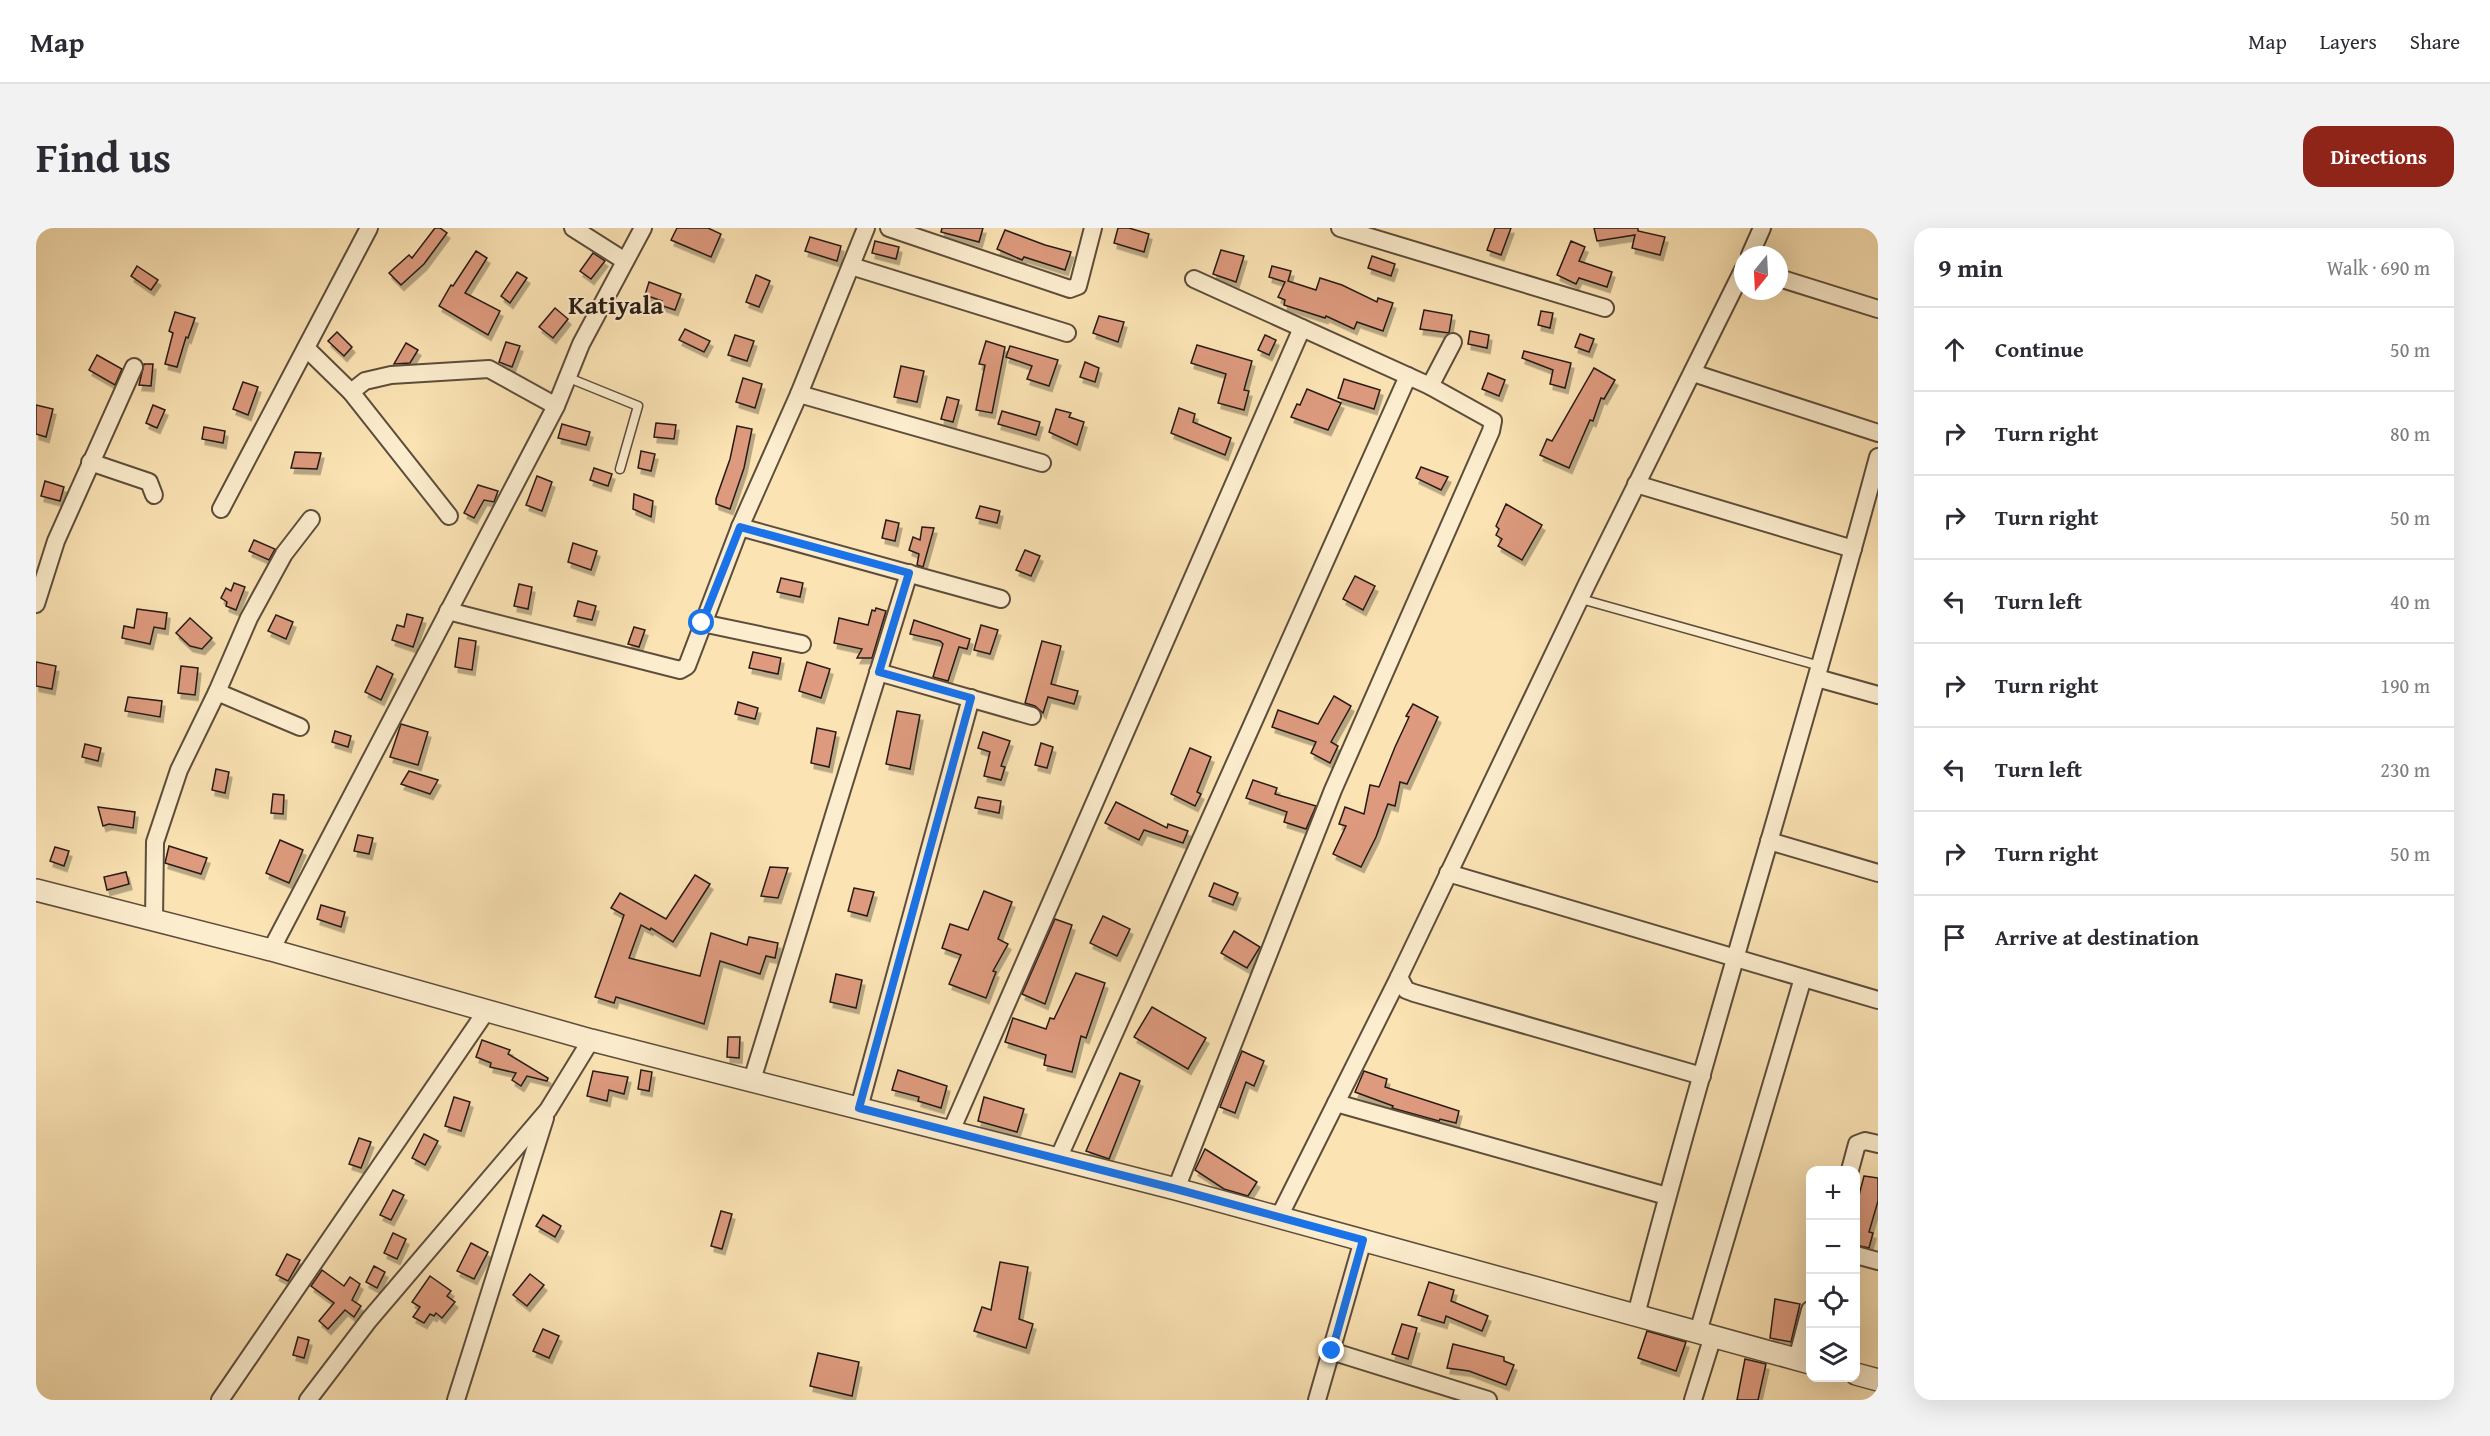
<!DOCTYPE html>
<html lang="en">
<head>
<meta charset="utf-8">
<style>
	body { margin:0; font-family:"Gentium Book Plus",serif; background:#f2f2f3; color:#2b2b33 }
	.controls { position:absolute; right:18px; bottom:18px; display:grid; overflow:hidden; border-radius:12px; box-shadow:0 6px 24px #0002 }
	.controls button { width:54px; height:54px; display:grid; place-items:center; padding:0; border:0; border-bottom:2px solid #e1e1e2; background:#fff; color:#2b2b33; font:30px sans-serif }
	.compass { position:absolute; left:1698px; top:18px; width:54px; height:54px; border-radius:50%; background:#fff; box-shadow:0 6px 24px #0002; rotate:198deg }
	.stop { position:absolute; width:18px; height:18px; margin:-14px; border:4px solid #1a73e8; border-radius:50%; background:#fff }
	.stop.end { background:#1a73e8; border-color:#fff; box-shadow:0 2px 6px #0008 }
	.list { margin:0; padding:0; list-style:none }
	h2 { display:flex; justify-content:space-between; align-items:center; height:78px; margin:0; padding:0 24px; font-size:26px }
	h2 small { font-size:20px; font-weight:400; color:#7c7c81 }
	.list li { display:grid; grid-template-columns:39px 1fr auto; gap:18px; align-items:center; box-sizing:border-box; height:84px; padding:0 24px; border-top:2px solid #e1e1e2 }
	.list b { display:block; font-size:22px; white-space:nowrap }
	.list em { font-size:20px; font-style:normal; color:#7c7c81 }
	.icon { flex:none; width:33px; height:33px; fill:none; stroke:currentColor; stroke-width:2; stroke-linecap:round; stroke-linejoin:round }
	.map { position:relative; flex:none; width:1842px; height:1172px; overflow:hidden; border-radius:18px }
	header { display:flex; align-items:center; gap:36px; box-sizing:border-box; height:84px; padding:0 30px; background:#fff; border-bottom:2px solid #e1e1e2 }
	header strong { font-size:28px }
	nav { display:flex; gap:33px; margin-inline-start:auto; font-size:21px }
	.intro { display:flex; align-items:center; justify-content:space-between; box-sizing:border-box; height:144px; padding:0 36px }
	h1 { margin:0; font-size:42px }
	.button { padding:15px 27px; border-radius:18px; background:#8f2418; color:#fff; font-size:21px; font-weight:700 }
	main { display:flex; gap:36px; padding:0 36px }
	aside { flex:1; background:#fff; border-radius:18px; box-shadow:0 6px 24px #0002 }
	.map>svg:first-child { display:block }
	.building { fill:#dd9a7e; stroke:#281b14; stroke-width:1.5; filter:url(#shadow) }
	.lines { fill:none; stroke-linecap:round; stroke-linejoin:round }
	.service-casing { stroke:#5d4d3c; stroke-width:11 }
	.minor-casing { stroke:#5d4d3c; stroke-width:20 }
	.tertiary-casing { stroke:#5d4d3c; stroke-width:24 }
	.service { stroke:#fcedce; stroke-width:8 }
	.minor { stroke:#fcedce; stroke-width:16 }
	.tertiary { stroke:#fcedce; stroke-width:21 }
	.route { stroke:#1a73e8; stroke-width:8 }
	.labels { text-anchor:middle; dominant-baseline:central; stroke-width:4.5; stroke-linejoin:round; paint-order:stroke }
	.quarter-label { font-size:26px; font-weight:bold; fill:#281b14; stroke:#fcedce }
</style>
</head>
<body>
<header>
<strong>Map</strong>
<nav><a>Map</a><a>Layers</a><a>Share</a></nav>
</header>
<div class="intro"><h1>Find us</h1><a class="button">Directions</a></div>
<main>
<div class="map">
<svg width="1842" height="1172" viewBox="0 0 1842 1172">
	<defs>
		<filter id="shadow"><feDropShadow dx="3" dy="5.5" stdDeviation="0" flood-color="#0004"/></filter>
	</defs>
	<rect width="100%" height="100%" fill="#fbe3b4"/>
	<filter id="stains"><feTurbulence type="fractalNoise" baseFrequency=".00333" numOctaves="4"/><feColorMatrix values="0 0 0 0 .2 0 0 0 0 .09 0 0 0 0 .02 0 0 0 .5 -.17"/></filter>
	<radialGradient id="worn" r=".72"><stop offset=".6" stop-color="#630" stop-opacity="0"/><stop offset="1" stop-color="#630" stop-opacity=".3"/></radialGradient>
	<g class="building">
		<polygon points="399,0 404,0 411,5 388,36 365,57 353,45 373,27 376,30"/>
		<polygon points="641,0 672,0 685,6 675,29 635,12"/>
		<polygon points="906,0 947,0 943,14 905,4"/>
		<polygon points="1082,0 1093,0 1113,6 1108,24 1078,15"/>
		<polygon points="1459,0 1475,0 1465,27 1451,22"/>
		<polygon points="1558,0 1602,0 1602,3 1629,9 1624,27 1596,20 1599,7 1561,13"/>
		<polygon points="969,2 1009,17 1035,24 1029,42 988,29 986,32 961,21"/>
		<polygon points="774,9 805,18 801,33 769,23"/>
		<polygon points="839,13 863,19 860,31 836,25"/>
		<polygon points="1535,13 1549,19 1543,33 1576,44 1571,59 1543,50 1540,56 1521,47"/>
		<polygon points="1185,22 1208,28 1200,54 1177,46"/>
		<polygon points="440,23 451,30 429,65 464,83 452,107 403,78 415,57 417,58"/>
		<polygon points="557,25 569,33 555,51 544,43"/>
		<polygon points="1336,28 1359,36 1355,48 1332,40"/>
		<polygon points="101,38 122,52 115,62 95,48"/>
		<polygon points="1236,38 1255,43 1252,53 1280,62 1284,50 1306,57 1341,74 1342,70 1357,75 1347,103 1321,94 1318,101 1290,88 1289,90 1248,77 1249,72 1242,69 1249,54 1233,49"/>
		<polygon points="481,44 491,50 474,75 465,68"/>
		<polygon points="720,47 734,53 723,79 710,74"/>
		<polygon points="613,54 645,66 639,82 624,77 626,73 609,67"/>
		<polygon points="519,80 532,91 517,110 503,99"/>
		<polygon points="1388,82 1416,87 1413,105 1384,101"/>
		<polygon points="1505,83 1517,85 1514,100 1502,97"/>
		<polygon points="139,84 159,90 152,110 150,109 141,139 129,136 137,105 133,103"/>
		<polygon points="1063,88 1088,94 1082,114 1057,105"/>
		<polygon points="649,101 674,113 668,124 643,112"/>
		<polygon points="1434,103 1453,107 1451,120 1432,116"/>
		<polygon points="301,104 316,119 308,128 292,113"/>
		<polygon points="1544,106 1558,111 1553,124 1539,119"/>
		<polygon points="699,107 718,113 711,133 692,127"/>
		<polygon points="1229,107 1240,112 1233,127 1222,122"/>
		<polygon points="950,113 969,119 956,185 940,182 949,137 943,136"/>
		<polygon points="470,114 484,118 476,139 463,134"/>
		<polygon points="370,115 382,122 374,135 358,136"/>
		<polygon points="1161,117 1216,133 1208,162 1213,163 1208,182 1182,175 1190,146 1155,135"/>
		<polygon points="974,118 1022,132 1013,158 991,151 996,138 970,129"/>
		<polygon points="1488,123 1535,135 1529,160 1514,156 1517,142 1486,130"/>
		<polygon points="61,127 86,141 79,157 53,142"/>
		<polygon points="1049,134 1063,140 1059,154 1044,149"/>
		<polygon points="108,136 117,136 115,158 103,157"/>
		<polygon points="865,138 888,143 881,174 858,169"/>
		<polygon points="1558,140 1579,152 1568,171 1565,170 1557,193 1554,192 1533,240 1504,227 1511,211 1516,213"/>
		<polygon points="1452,145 1469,152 1463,168 1446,161"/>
		<polygon points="707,150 726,156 719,180 700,174"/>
		<polygon points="1308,151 1344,162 1338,181 1302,170"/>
		<polygon points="207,154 222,159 212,187 197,181"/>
		<polygon points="1271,161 1305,175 1292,202 1255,189 1261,176 1264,177"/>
		<polygon points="911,169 923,172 917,194 905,191"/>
		<polygon points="0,177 17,181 10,209 0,206"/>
		<polygon points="117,177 129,182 121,200 110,195"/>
		<polygon points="1143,180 1159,186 1157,194 1195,210 1189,227 1135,205"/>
		<polygon points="1020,181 1035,185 1033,189 1048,194 1041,217 1013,204"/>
		<polygon points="966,183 1004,194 1000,207 962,196"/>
		<polygon points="620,195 640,197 638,211 618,209"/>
		<polygon points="526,196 554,204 550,217 522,210"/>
		<polygon points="701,198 716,201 708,240 694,281 680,276 680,271 694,231"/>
		<polygon points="168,199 189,203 187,215 166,211"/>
		<polygon points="605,223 619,226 615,243 602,240"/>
		<polygon points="259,224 285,225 281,241 255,240"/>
		<polygon points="1385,239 1412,249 1405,262 1380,250"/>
		<polygon points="558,240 576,246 572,258 554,252"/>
		<polygon points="501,248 516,254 506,283 490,277"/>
		<polygon points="9,253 28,259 24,273 5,268"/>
		<polygon points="442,257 462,263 458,274 448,272 438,290 428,285"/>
		<polygon points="598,266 617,273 615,289 597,281"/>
		<polygon points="1470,276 1506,297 1486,332 1462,318 1466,311 1460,307 1463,301 1460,298"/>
		<polygon points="944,278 964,283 961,295 940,290"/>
		<polygon points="850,292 863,295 859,313 846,310"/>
		<polygon points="886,299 898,300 887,339 881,337 883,326 873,322 877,309 884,312"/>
		<polygon points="218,312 239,321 233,332 213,323"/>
		<polygon points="537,315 561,323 555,342 532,334"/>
		<polygon points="989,322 1004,328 995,348 980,342"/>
		<polygon points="1319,348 1339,358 1327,382 1307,371"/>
		<polygon points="745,350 767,355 764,369 741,364"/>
		<polygon points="198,355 209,359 200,382 190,378 191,374 185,370 190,360 195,363"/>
		<polygon points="483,356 496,359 492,381 478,378"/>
		<polygon points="542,373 560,378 556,392 538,388"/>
		<polygon points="840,380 850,383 836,430 821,430 826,421 798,415 803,390 832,397 836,382 839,383"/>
		<polygon points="101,381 131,385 129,401 118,399 114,416 86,410 88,398 98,400"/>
		<polygon points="371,386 387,390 377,419 356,412 361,397 368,399"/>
		<polygon points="240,387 257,394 250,411 232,403"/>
		<polygon points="154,390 176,410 166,421 154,418 140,405"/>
		<polygon points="878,392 934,411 931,421 923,419 912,453 897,449 907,416 904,413 874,406"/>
		<polygon points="945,397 962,402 954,426 938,422"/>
		<polygon points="598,399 609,402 603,419 592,416"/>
		<polygon points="423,410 440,413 436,442 419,439"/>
		<polygon points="1006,413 1025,418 1015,456 1042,463 1038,476 1012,469 1007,485 999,478 989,475"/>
		<polygon points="717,424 745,430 742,446 713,440"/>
		<polygon points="0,434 20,438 16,461 0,458"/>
		<polygon points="771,434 794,441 785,470 763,463"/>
		<polygon points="145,438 162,440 159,467 142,465"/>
		<polygon points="341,438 357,446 345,472 329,464"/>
		<polygon points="1298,468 1315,478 1295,514 1302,518 1294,535 1275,525 1280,514 1236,499 1242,482 1282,496"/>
		<polygon points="92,469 126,473 124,489 89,483"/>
		<polygon points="702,474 722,480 719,491 699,486"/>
		<polygon points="1377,476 1402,489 1371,556 1364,554 1359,578 1352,576 1340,609 1325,639 1297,626 1310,598 1303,596 1309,579 1328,586 1334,557 1343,559 1359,519 1373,489 1370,488"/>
		<polygon points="861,483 884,487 874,541 850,536"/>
		<polygon points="365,496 392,504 382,537 354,529"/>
		<polygon points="781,500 800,504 793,539 775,535"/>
		<polygon points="299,503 315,508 312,519 296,514"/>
		<polygon points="947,504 974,513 965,538 969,539 965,552 948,548 954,524 942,520"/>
		<polygon points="1005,515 1017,519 1011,540 999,537"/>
		<polygon points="49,516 65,520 62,533 46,529"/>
		<polygon points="1154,520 1175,529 1161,564 1165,566 1159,578 1135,566"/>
		<polygon points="180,541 193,544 189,565 176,562"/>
		<polygon points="373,543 402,552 394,566 365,556"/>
		<polygon points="1217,552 1241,560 1239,566 1280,578 1270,601 1248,594 1251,584 1210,570"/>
		<polygon points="237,566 248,567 247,586 235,585"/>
		<polygon points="942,569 965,573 963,585 939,580"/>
		<polygon points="1080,574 1131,600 1132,596 1152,603 1147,615 1108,602 1103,612 1069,595"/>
		<polygon points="62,579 99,584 97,600 73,596 67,598"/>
		<polygon points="322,607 337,610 333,626 318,623"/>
		<polygon points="244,612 267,622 253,655 230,645"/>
		<polygon points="133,618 171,630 165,646 129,635"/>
		<polygon points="19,619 33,623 28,638 14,633"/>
		<polygon points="734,639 752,640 742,670 725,668"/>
		<polygon points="90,644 93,656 71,662 68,649"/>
		<polygon points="659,647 674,656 637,714 615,700 614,702 605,697 593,730 664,748 675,705 711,717 713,709 742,715 739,730 730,728 724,746 684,733 668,796 580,769 578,775 559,769 588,687 575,680 584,665 630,691"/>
		<polygon points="1178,655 1202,665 1197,677 1173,668"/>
		<polygon points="818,660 838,664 831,688 812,683"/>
		<polygon points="948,663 976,674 962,711 972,716 957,743 960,744 950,770 913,756 925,727 906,720 914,696 932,702"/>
		<polygon points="285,677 309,684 305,699 281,691"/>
		<polygon points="1067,688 1094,701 1081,728 1054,715"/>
		<polygon points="1019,691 1036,697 1009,776 986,766"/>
		<polygon points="1198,703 1224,719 1211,740 1185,725"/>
		<polygon points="1040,745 1069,755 1050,810 1045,808 1036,844 1008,837 1010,827 969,814 977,790 1010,801 1014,790 1018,791"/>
		<polygon points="800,746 826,752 820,780 794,774"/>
		<polygon points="1116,779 1170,810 1152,841 1098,809"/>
		<polygon points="692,809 704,809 703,830 691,829"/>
		<polygon points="446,812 474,822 472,826 512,850 511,853 491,848 485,858 476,852 480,845 454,839 455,835 440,829"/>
		<polygon points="1206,823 1228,833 1218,858 1210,854 1199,885 1184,879"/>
		<polygon points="605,842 616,844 613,863 602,861"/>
		<polygon points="862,842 911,858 905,880 882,873 883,869 856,862"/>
		<polygon points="557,843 592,849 588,866 573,862 571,873 551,868"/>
		<polygon points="1328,843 1351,851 1349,859 1423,883 1420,895 1404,891 1403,893 1356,880 1357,878 1319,864"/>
		<polygon points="1084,845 1104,853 1073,931 1050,923"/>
		<polygon points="418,869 434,874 425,903 409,898"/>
		<polygon points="948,869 988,881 981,904 942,893"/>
		<polygon points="388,906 402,913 389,937 376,930"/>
		<polygon points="323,910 335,914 325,940 313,936"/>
		<polygon points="1169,921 1221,954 1212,968 1188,961 1159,942"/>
		<polygon points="1828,948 1842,950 1842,973 1833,1004 1837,1005 1833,1020 1820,1017 1820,975 1821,975"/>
		<polygon points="357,962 368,967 355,992 344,987"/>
		<polygon points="685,983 696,986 686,1021 675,1018"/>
		<polygon points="507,987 525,998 519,1009 500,998"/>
		<polygon points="357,1005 370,1011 361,1031 348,1025"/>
		<polygon points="435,1015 452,1024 438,1051 421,1043"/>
		<polygon points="251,1026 264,1032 252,1053 240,1047"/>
		<polygon points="964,1034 992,1039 983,1091 997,1096 990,1120 938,1103 946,1079 955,1082"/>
		<polygon points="338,1038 349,1044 341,1060 330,1054"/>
		<polygon points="286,1042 308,1058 314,1049 324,1056 316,1072 325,1078 318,1089 309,1082 292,1101 283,1093 298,1075 275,1058"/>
		<polygon points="494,1046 508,1057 491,1078 477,1067"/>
		<polygon points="394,1048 415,1063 411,1068 419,1074 406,1090 400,1085 398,1088 394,1086 388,1095 377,1089 384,1079 376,1074"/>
		<polygon points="1393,1054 1418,1062 1415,1073 1452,1088 1446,1103 1410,1088 1408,1095 1382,1087"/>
		<polygon points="1739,1071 1764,1076 1755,1114 1734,1110"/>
		<polygon points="1366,1096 1381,1100 1372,1131 1356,1126"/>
		<polygon points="507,1101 523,1108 513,1130 497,1123"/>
		<polygon points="1611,1103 1650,1114 1640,1143 1602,1130"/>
		<polygon points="262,1109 273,1112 268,1130 257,1127"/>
		<polygon points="1417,1116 1468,1129 1468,1133 1478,1137 1470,1157 1433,1143 1411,1140"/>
		<polygon points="782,1125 823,1134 816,1168 774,1158"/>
		<polygon points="1709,1131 1730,1136 1722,1172 1701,1172"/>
	</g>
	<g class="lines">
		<defs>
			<g id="service">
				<polyline points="533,150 602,178 584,241"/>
				<polyline points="1545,371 1784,438"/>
			</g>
			<g id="minor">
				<polyline points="537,0 589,33"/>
				<polyline points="853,0 1034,61 1042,58 1057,0"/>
				<polyline points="1304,0 1569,80"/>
				<polyline points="1714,27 1726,0"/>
				<polyline points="815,38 1031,105"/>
				<polyline points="1743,50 1842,81"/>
				<polyline points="270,120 315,164 329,153 355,147 453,141 520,178"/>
				<polyline points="1657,145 1842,205"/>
				<polyline points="1394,158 1417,114"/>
				<polyline points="315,164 413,288"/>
				<polyline points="763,166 1006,235"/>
				<polyline points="54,234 113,254 118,267"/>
				<polyline points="1600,256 1817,321"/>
				<polyline points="185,281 333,0"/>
				<polyline points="704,299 965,371"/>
				<polyline points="0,376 20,313 98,139"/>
				<polyline points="412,383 644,442 651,438 704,299 763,166 830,0"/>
				<polyline points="666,395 766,416"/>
				<polyline points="842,444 996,488"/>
				<polyline points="1781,450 1842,467"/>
				<polyline points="181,464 264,499"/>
				<polyline points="1733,613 1842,645"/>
				<polyline points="1412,645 1842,772"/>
				<polyline points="118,692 119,614 143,542 181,464 213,390 248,326 275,291"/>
				<polyline points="235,722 520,178 545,116 607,0"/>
				<polyline points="1666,848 1378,765 1370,762 1363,749 1551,356 1707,42"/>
				<polyline points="716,852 873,345"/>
				<polyline points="1300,875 1631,968"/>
				<polyline points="823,880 935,470"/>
				<polyline points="915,903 1266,100"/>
				<polyline points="1022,931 1372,148"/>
				<polyline points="1814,942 1821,916 1829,913 1842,916"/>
				<polyline points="1140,961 1297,562 1455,203 1457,193 1394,158 1158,51"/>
				<polyline points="1243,989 1363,749"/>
				<polyline points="1820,1027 1842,1033"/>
				<path d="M1600,1087c75,-288 165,-571 242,-858"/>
				<polyline points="1662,1104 1767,750"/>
				<polyline points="1295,1123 1452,1172"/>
				<polyline points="1761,1131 1774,1082"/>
				<polyline points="184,1172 451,782"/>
				<polyline points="272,1172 333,1092 512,882 555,812"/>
				<polyline points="420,1172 509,890"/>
				<polyline points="1281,1172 1327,1012"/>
				<polyline points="1657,1172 1677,1108"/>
			</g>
			<g id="tertiary">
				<polyline points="0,662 235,722 555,812 1140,961 1774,1135"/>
				<polyline points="1820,1146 1842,1152"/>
			</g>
		</defs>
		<use href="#service" class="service-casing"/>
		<use href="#minor" class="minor-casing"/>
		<use href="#tertiary" class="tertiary-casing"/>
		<use href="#service" class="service"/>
		<use href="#minor" class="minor"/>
		<use href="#tertiary" class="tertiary"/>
	</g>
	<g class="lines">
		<polyline class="route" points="666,395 704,299 873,345 843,444 935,470 823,880 1140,961 1327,1012 1296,1123"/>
	</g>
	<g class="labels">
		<g class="quarter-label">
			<text x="580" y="76">Katiyala</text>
		</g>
	</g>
	<rect width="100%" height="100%" filter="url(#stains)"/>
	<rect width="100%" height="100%" fill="url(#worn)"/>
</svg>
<div class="controls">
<button>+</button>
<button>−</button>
<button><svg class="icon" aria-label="locate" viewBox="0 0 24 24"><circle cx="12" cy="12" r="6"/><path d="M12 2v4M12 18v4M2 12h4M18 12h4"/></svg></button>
<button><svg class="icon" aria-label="layers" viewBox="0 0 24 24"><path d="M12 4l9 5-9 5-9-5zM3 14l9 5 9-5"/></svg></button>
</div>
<svg class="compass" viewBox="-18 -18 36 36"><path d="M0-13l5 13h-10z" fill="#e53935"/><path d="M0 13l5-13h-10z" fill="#7c7c81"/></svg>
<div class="stop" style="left:666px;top:395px"></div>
<div class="stop end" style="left:1296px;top:1123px"></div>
</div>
<aside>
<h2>9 min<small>Walk · 690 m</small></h2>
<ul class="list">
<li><svg class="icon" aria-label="ahead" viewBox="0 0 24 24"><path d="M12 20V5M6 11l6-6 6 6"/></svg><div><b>Continue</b></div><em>50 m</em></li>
<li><svg class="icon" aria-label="right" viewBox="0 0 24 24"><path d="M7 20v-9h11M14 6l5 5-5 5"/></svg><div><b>Turn right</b></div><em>80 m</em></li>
<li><svg class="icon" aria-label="right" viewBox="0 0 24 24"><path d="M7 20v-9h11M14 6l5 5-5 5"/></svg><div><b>Turn right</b></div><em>50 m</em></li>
<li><svg class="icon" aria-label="left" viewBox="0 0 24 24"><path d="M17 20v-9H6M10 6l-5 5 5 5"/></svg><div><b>Turn left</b></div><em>40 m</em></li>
<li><svg class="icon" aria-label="right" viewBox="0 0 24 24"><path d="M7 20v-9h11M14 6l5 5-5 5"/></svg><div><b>Turn right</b></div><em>190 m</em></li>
<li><svg class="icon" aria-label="left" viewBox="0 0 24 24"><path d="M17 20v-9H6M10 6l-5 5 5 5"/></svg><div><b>Turn left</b></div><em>230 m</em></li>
<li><svg class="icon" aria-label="right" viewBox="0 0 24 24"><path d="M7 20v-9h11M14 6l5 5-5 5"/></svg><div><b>Turn right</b></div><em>50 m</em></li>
<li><svg class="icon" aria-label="arrive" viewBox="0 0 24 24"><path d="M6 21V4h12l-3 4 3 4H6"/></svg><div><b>Arrive at destination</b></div></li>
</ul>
</aside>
</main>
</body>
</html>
